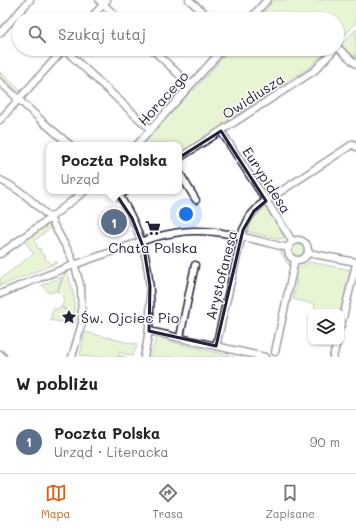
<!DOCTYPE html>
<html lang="pl">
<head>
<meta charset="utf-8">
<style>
	body { margin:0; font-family:Mali,sans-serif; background:#f2f2f2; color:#222 }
	.controls { position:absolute; right:12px; bottom:12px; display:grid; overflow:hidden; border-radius:8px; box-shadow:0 1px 3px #0004 }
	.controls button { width:36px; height:36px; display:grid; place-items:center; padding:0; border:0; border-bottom:1px solid #e0e0e0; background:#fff; color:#222; font:20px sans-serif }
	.you { position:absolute; left:186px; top:214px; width:14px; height:14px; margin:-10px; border:3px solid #fff; border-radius:50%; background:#1a73e8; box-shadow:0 0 0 6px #1a73e833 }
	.badge { display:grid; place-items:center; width:26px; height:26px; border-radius:50%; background:#ea580c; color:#fff; font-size:13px; font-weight:700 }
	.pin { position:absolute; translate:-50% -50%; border:2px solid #fff; box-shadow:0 1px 4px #0006 }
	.popup { position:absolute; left:46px; top:142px; width:136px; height:52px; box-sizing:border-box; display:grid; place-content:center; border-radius:8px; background:#fff; filter:drop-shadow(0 1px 3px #0005); font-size:13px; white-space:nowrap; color:#767676 }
	.popup b { font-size:15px; color:#222 }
	.popup::after { content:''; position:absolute; left:50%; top:100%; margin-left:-8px; border:8px solid transparent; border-top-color:#fff }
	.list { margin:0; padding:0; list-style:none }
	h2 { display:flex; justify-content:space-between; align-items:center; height:52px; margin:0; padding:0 16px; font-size:17px }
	h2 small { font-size:13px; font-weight:400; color:#767676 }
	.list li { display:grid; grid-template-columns:26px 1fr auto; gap:12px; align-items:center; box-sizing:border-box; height:64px; padding:0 16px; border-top:1px solid #e0e0e0 }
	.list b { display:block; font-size:15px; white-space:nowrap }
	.list p { margin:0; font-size:13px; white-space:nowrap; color:#767676 }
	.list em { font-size:13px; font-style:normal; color:#767676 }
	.icon { flex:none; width:22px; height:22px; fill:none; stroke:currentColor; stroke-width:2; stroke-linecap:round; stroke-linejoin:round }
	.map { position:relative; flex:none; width:356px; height:357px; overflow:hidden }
	.search { position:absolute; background:#fff; box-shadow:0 1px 3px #0004; left:12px; right:12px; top:12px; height:44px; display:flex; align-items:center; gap:10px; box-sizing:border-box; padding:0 14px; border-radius:22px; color:#767676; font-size:15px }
	.sheet { height:116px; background:#fff }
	nav { display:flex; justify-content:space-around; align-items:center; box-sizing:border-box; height:56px; border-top:1px solid #e0e0e0; background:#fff; font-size:11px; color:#767676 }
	nav a { display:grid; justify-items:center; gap:2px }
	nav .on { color:#ea580c }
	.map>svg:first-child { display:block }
	.green { fill:#cce9a0; stroke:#77866e }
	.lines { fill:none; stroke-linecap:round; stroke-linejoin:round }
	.minor-casing { stroke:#22223b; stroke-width:9 }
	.minor { stroke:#fff; stroke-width:6 }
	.marked { fill:none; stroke:#22223b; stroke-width:3; stroke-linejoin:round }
	.labels { text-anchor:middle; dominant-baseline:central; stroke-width:3; stroke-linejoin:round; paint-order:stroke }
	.street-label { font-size:14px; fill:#22223b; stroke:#fff }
	.poi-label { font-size:14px; fill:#22223b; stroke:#fff }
</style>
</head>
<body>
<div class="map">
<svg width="356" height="357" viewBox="0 0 356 357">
	<rect width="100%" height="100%" fill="#fff"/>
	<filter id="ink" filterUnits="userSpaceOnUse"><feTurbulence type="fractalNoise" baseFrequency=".025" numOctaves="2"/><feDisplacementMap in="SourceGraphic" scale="8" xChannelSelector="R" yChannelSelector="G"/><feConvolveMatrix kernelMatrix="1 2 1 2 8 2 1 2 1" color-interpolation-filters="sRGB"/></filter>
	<g filter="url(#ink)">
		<g class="green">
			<polygon points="270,0 356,0 356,23 337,44 337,19 257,19 271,4 268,1"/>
			<polygon points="356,29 356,58 341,45"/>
			<polygon points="230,49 327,49 310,67 222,124 224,127 179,156 179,145 140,145 191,88 194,90"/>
			<polygon points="0,72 21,91 22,91 16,91 0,76"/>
			<path d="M266,207l19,29 -1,2 -5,1 -33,-8c5,-10 10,-18 20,-24z"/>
			<polygon points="45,224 48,224 52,227 34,241 37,245 36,246 38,249 40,248 41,250 40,251 43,256 45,255 46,257 44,258 47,261 48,260 51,264 56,261 57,263 0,286 0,279 33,254 33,253 24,240"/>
			<circle cx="298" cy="250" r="6"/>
			<path d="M281,250c6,3 10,10 10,16l-3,-2 -7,-11z"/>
			<polygon points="310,262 351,270 340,312 326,312 315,309 315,304 293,299 297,280 293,279 296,270"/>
			<path d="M68,272l6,26 1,19 -13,-11c3,-6 2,-11 -4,-14l6,-18z"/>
			<polygon points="62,277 57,291 49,293 42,285"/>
			<polygon points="61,307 75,318 75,325 50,320 53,309 57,309"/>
			<polygon points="85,332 134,344 136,343 137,347 132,356 119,352 118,355 126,357 89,357 80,355"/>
			<path d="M158,336l10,3v2l67,16h-85c1,-5 5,-16 8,-21z"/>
		</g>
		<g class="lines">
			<defs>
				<g id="minor">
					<polyline points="99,0 119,19"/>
					<polyline points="189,0 211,19"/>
					<polyline points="90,19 107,0"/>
					<polyline points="250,19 267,0"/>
					<polyline points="0,33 30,0"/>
					<polyline points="337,47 356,64"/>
					<polyline points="64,49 150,129"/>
					<polyline points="152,49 190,85"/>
					<polyline points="0,82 43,122 70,145"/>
					<polyline points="0,120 64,49"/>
					<polyline points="221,131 293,242"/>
					<polyline points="137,145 223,49"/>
					<polyline points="179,158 314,71 335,49"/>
					<polyline points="179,172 196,200"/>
					<path d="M0,180c23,11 32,21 50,38l35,-27"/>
					<path d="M116,191c35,49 41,109 28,166"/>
					<polyline points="119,196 126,191"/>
					<circle cx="298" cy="250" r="10"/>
					<polyline points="308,253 356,262"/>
					<polyline points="0,254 50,218 70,254 76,270 81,288 82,323 72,357"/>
					<path d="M0,294c38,-16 75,-30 114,-43 26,-9 51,-19 79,-20 32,-1 65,10 96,17"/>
					<polyline points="341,326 356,264"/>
					<polyline points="149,331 265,357"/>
					<polyline points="180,337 195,265"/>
					<polyline points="216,346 243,230 250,216 260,205 353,144 356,147"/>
					<polyline points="275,352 295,260"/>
					<polyline points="0,354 3,357"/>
					<polyline points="333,357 337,342"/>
				</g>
			</defs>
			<use href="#minor" class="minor-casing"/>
			<use href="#minor" class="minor"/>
		</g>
	</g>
	<path d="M0 0H356V357H0ZM221,131l45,70 -12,10 -11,19 -27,116 -67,-15 1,-45 -6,-37 -12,-31 -28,-42 16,-11 16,20z" fill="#fff" fill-opacity=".55" fill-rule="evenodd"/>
	<path class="marked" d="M221,131l45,70 -12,10 -11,19 -27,116 -67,-15 1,-45 -6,-37 -12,-31 -28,-42 16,-11 16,20z"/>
	<defs>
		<symbol id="supermarket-bare" viewBox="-9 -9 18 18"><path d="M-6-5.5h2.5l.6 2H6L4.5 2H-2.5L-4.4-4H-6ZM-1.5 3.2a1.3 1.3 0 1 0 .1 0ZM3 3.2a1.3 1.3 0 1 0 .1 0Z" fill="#22223b" stroke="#fff" stroke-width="2.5" paint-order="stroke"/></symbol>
		<symbol id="sight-bare" viewBox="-9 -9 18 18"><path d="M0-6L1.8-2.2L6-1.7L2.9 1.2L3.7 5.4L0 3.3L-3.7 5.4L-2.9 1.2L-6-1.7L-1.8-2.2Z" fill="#22223b" stroke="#fff" stroke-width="2.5" paint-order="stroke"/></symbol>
	</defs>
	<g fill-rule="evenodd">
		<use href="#supermarket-bare" x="142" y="217" width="22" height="22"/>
		<use href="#sight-bare" x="58" y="306" width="22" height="22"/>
	</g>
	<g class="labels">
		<g class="street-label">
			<text transform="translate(253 96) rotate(-33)">Owidiusza</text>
			<text transform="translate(163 98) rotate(-48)">Horacego</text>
			<text transform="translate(267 180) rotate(57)">Eurypidesa</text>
			<text transform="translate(221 275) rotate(-76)">Arystofanesa</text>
		</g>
		<g class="poi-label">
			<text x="153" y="247">Chata Polska</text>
			<text x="81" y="317" text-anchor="start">Św. Ojciec Pio</text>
		</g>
	</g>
</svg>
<div class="controls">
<button><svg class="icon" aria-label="layers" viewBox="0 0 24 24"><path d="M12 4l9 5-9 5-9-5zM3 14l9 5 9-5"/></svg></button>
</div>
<div class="you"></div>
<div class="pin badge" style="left:114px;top:222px;background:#5c6f8a">1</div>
<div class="popup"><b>Poczta Polska</b>Urząd</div>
<div class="search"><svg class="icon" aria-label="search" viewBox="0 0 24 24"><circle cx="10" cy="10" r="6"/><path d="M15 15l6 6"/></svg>Szukaj tutaj</div>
</div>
<section class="sheet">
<h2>W pobliżu<small></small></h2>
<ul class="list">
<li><span class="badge" style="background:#5c6f8a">1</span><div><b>Poczta Polska</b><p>Urząd · Literacka</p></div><em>90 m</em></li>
</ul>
</section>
<nav>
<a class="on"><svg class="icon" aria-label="map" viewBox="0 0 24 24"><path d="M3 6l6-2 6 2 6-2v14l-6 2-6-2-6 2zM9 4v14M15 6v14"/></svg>Mapa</a>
<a><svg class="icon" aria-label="directions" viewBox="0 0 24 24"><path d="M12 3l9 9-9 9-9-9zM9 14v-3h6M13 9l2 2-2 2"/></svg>Trasa</a>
<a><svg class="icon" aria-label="saved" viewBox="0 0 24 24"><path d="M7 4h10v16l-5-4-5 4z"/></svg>Zapisane</a>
</nav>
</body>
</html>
